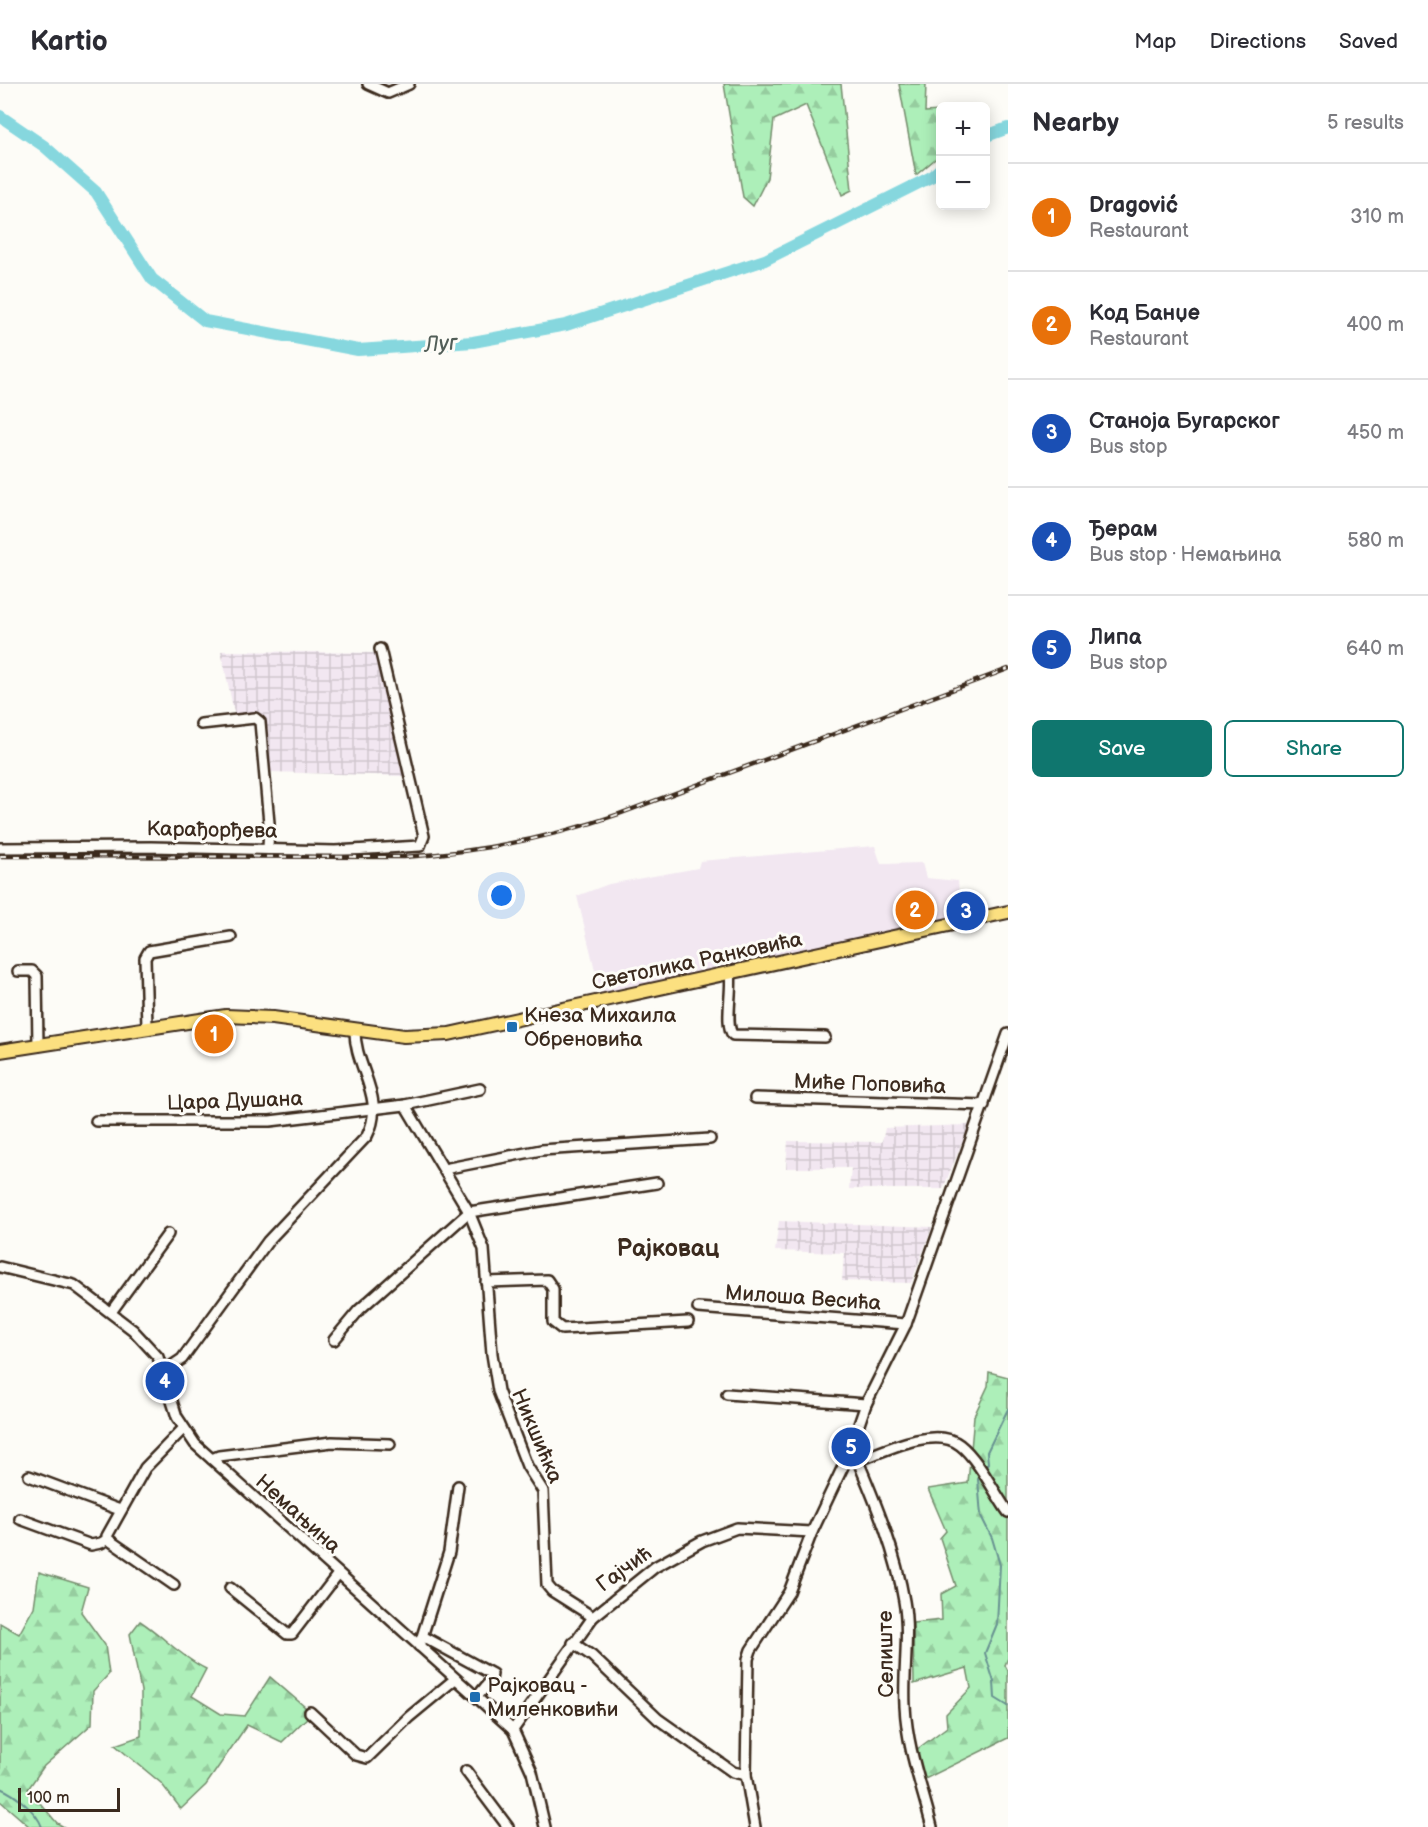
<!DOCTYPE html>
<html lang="en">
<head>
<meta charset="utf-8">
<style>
	body { margin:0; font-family:"Balsamiq Sans",sans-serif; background:#f7f7f7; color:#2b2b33 }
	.controls { position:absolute; right:18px; top:18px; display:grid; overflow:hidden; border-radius:9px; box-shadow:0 3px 15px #0003 }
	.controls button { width:54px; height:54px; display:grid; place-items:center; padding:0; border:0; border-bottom:2px solid #e1e1e2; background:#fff; color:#2b2b33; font:30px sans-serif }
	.scale { position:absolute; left:18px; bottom:15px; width:102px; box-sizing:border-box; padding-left:6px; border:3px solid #3b2a1e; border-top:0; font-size:16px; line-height:21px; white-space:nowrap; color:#3b2a1e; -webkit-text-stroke:4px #fdfcf7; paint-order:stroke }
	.you { position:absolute; left:502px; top:812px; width:21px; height:21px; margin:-15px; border:4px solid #fff; border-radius:50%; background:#1a73e8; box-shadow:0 0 0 9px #1a73e833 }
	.badge { display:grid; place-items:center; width:39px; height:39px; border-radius:50%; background:#0f766e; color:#fff; font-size:20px; font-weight:700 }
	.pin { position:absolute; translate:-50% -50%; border:3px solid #fff; box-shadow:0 2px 6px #0006 }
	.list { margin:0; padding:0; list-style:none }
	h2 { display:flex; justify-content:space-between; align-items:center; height:78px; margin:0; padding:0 24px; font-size:26px }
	h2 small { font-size:20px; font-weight:400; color:#7c7c81 }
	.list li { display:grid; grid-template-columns:39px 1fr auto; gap:18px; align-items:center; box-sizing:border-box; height:108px; padding:0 24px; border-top:2px solid #e1e1e2 }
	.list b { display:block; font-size:22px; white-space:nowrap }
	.list p { margin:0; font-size:20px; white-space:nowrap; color:#7c7c81 }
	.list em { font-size:20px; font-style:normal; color:#7c7c81 }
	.actions { display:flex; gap:12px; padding:18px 24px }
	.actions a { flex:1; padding:14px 0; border:2px solid #0f766e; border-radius:9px; text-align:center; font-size:21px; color:#0f766e }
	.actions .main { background:#0f766e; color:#fff }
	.map { position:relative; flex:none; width:1008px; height:1743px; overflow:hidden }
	header { display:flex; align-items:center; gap:36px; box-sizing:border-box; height:84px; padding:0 30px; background:#fff; border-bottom:2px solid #e1e1e2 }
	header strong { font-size:28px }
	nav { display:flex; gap:33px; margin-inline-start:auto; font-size:21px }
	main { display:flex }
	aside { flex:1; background:#fff }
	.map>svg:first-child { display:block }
	.built { fill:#f2e7f1 }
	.industrial { fill:url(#industrial-grid) }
	.forest { fill:url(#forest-firs); stroke:#748c6c; stroke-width:1.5 }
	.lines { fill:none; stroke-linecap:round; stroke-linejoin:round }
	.stream { stroke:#689291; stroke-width:2 }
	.river { stroke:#86d7de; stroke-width:12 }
	.minor-casing { stroke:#3b2a1e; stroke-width:14 }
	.major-casing { stroke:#3b2a1e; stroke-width:16 }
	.minor { stroke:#fdfcf7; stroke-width:9 }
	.major { stroke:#fce080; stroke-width:12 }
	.rail-casing { stroke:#3b2a1e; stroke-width:4.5 }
	.rail { stroke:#fdfcf7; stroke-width:2; stroke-dasharray:7; stroke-linecap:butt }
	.poi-dot { fill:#1f6fb2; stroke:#fdfcf7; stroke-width:2 }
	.labels { text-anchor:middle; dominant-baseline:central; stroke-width:6; stroke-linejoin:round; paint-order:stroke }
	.street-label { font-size:21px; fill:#3b2a1e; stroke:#fdfcf7 }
	.poi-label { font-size:21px; fill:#3b2a1e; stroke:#fdfcf7; text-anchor:start }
	.water-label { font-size:22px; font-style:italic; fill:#525e58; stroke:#fdfcf7 }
	.quarter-label { font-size:24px; font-weight:bold; fill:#3b2a1e; stroke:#fdfcf7 }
</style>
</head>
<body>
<header>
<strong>Kartio</strong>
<nav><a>Map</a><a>Directions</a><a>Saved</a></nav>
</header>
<main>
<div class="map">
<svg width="1008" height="1743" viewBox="0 0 1008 1743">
	<defs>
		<pattern id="industrial-grid" width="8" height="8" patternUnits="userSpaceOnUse" patternTransform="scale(1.5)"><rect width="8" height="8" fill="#f2e7f1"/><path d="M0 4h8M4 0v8" fill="none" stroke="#d0c6ce"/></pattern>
		<pattern id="forest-firs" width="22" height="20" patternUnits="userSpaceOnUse" patternTransform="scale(1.5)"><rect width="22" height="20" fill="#adefb9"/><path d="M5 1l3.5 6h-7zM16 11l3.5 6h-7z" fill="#96cd9f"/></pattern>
	</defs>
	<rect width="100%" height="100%" fill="#fdfcf7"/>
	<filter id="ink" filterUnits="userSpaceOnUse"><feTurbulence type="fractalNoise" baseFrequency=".0167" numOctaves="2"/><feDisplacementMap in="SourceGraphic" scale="12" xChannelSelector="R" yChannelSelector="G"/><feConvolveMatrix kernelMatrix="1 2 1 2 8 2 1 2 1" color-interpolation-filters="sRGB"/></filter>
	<g filter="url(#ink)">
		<polygon class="built" points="875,762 881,780 922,779 926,794 958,797 961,834 601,911 577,812 609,800 698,784 700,777"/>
		<g class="industrial">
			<polygon points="221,567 377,569 405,692 270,688 265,632 235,633"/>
			<polygon points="969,1041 943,1105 849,1105 851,1084 786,1084 788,1057 882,1058 885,1044"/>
			<polygon points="779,1137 932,1143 911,1199 842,1197 844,1169 775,1167"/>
		</g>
		<g class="forest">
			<polygon points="724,0 841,0 852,106 842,111 806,21 774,36 767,94 753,122 743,113"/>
			<polygon points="899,0 926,0 925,28 940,27 940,71 916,91"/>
			<polygon points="989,1288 1008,1293 1008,1574 1005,1581 1008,1587 1008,1654 923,1696 916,1666 947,1643 946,1630 971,1604 967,1584 914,1600 913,1539 942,1536 941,1510 956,1502 940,1454 946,1447 928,1405 968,1399 974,1332 988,1302"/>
			<polygon points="39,1488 88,1503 81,1528 105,1561 109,1590 93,1607 92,1640 44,1682 28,1705 57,1739 64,1743 30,1743 0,1717 0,1539 19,1550 34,1523"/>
			<path d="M140,1537c23,15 41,36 66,48l-14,27 29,18 24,2 25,-39 42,36 -30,29 -35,-17 -41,60 -25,24 -20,-26 -46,-38 26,-9v-45l-11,-57z"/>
		</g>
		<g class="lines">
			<g class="stream">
				<polyline points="985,1384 988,1379 987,1368 1008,1325"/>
				<polyline points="978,1395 981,1432 992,1454 1000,1481 997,1540 985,1569 994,1598 995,1614 1008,1622"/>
				<path d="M0,1704c15,6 37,24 42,39"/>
			</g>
			<g class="river">
				<polyline points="0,32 44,62 96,108 152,195 205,237 358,266 473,258 566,241 765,176 931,93 940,85"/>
				<polyline points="986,52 1008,44"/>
			</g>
			<defs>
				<g id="minor">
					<polyline points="368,0 388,9 409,0"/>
					<polyline points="201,640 255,634 260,638 269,739 268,765"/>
					<polyline points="0,764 151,763 335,767 420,762 424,752 380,565"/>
					<polyline points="18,887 32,887 37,892 38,962"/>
					<path d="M730,889c3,16 -6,52 3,62l92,2"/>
					<polyline points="147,942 145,874 149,867 231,853"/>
					<polyline points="755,1014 984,1021"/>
					<polyline points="405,1021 469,1128 484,1165 492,1270 498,1307 527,1382 543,1407 547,1501 552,1507 593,1533"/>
					<polyline points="96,1037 270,1037 405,1021 480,1005"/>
					<polyline points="444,1085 541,1066 710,1055"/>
					<polyline points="0,1183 74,1201 133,1246 158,1273 177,1333 195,1360 513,1646 532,1688 545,1743"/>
					<polyline points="486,1198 547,1196 553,1205 553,1238 562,1245 688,1238"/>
					<polyline points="698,1224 906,1240"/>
					<polyline points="111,1228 168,1150"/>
					<polyline points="334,1256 359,1226 469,1128 657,1099"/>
					<path d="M164,1287l18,-12 86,-118 99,-105c20,-38 -13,-69 -12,-106"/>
					<polyline points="727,1310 866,1320"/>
					<path d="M848,1372l10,5c19,45 38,92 46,140 6,34 -1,70 1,105 2,42 17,81 27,121"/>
					<polyline points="212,1375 219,1372 332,1358 390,1360"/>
					<path d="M858,1377c25,-10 78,-36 102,-16 18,14 34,47 48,67"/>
					<polyline points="29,1392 120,1426"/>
					<polyline points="20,1435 91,1461 101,1459 108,1455"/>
					<polyline points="174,1501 109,1456 107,1452 145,1384 183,1345"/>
					<polyline points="230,1504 287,1550 292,1550 338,1490"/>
					<polyline points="424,1553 492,1590 491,1596 477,1613"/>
					<polyline points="573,1559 592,1572 658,1635 733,1688 746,1691"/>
					<polyline points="419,1562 449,1468 458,1402"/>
					<polyline points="310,1628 356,1671 367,1674 409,1633 455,1595"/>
					<polyline points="513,1646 593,1533 655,1483 702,1457 737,1444 812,1448"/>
					<polyline points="466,1687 508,1743"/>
					<polyline points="755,1743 746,1691 748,1575 751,1566 789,1508 812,1448 848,1372 866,1320 906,1240 1008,950"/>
				</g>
				<polyline id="major" points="0,967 226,932 273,934 404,952 449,950 1008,828"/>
			</defs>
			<use href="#minor" class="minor-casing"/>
			<use href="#major" class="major-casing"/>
			<use href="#minor" class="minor"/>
			<use href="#major" class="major"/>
			<defs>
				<path id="rail" d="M0,772l404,1c75,-5 144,-18 215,-43l389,-145"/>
			</defs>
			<use href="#rail" class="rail-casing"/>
			<use href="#rail" class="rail"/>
		</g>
	</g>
	<g class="poi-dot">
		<rect x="506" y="937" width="12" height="12" rx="3"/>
		<rect x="469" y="1607" width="12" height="12" rx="3"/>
	</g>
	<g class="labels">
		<g class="street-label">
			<text transform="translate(212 746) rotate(1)">Карађорђева</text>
			<text transform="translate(697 877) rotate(-12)">Светолика Ранковића</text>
			<text transform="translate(870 1000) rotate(2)">Миће Поповића</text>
			<text transform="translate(235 1017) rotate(-2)">Цара Душана</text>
			<text transform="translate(803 1214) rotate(4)">Милоша Весића</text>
			<text transform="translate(537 1352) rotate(67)">Никшићка</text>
			<text transform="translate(298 1430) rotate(42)">Немањина</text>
			<text transform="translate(624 1485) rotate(-36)">Гајчић</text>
			<text transform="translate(886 1570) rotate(-91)">Селиште</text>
		</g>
		<g class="poi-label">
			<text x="524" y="931">Кнеза Михаила<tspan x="524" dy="24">Обреновића</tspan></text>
			<text x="487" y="1601">Рајковац -<tspan x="487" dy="24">Миленковићи</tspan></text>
		</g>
		<g class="water-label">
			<text transform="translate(441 260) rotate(-4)">Луг</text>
		</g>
		<g class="quarter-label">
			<text x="668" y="1164">Рајковац</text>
		</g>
	</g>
</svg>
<div class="controls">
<button>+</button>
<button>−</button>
</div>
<div class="scale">100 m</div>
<div class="you"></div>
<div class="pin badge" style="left:214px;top:950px;background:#e8710a">1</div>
<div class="pin badge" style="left:915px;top:826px;background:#e8710a">2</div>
<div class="pin badge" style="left:966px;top:827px;background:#1a4fb4">3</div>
<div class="pin badge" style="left:165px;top:1297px;background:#1a4fb4">4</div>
<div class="pin badge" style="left:851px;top:1363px;background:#1a4fb4">5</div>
</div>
<aside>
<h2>Nearby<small>5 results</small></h2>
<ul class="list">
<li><span class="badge" style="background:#e8710a">1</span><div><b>Dragović</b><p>Restaurant</p></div><em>310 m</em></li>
<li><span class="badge" style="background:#e8710a">2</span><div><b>Код Банџе</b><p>Restaurant</p></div><em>400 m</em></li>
<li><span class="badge" style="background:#1a4fb4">3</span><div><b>Станоја Бугарског</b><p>Bus stop</p></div><em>450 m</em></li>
<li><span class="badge" style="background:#1a4fb4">4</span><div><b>Ђерам</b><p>Bus stop · Немањина</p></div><em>580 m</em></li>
<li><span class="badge" style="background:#1a4fb4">5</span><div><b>Липа</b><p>Bus stop</p></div><em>640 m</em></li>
</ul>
<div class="actions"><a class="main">Save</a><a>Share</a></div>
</aside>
</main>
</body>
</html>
